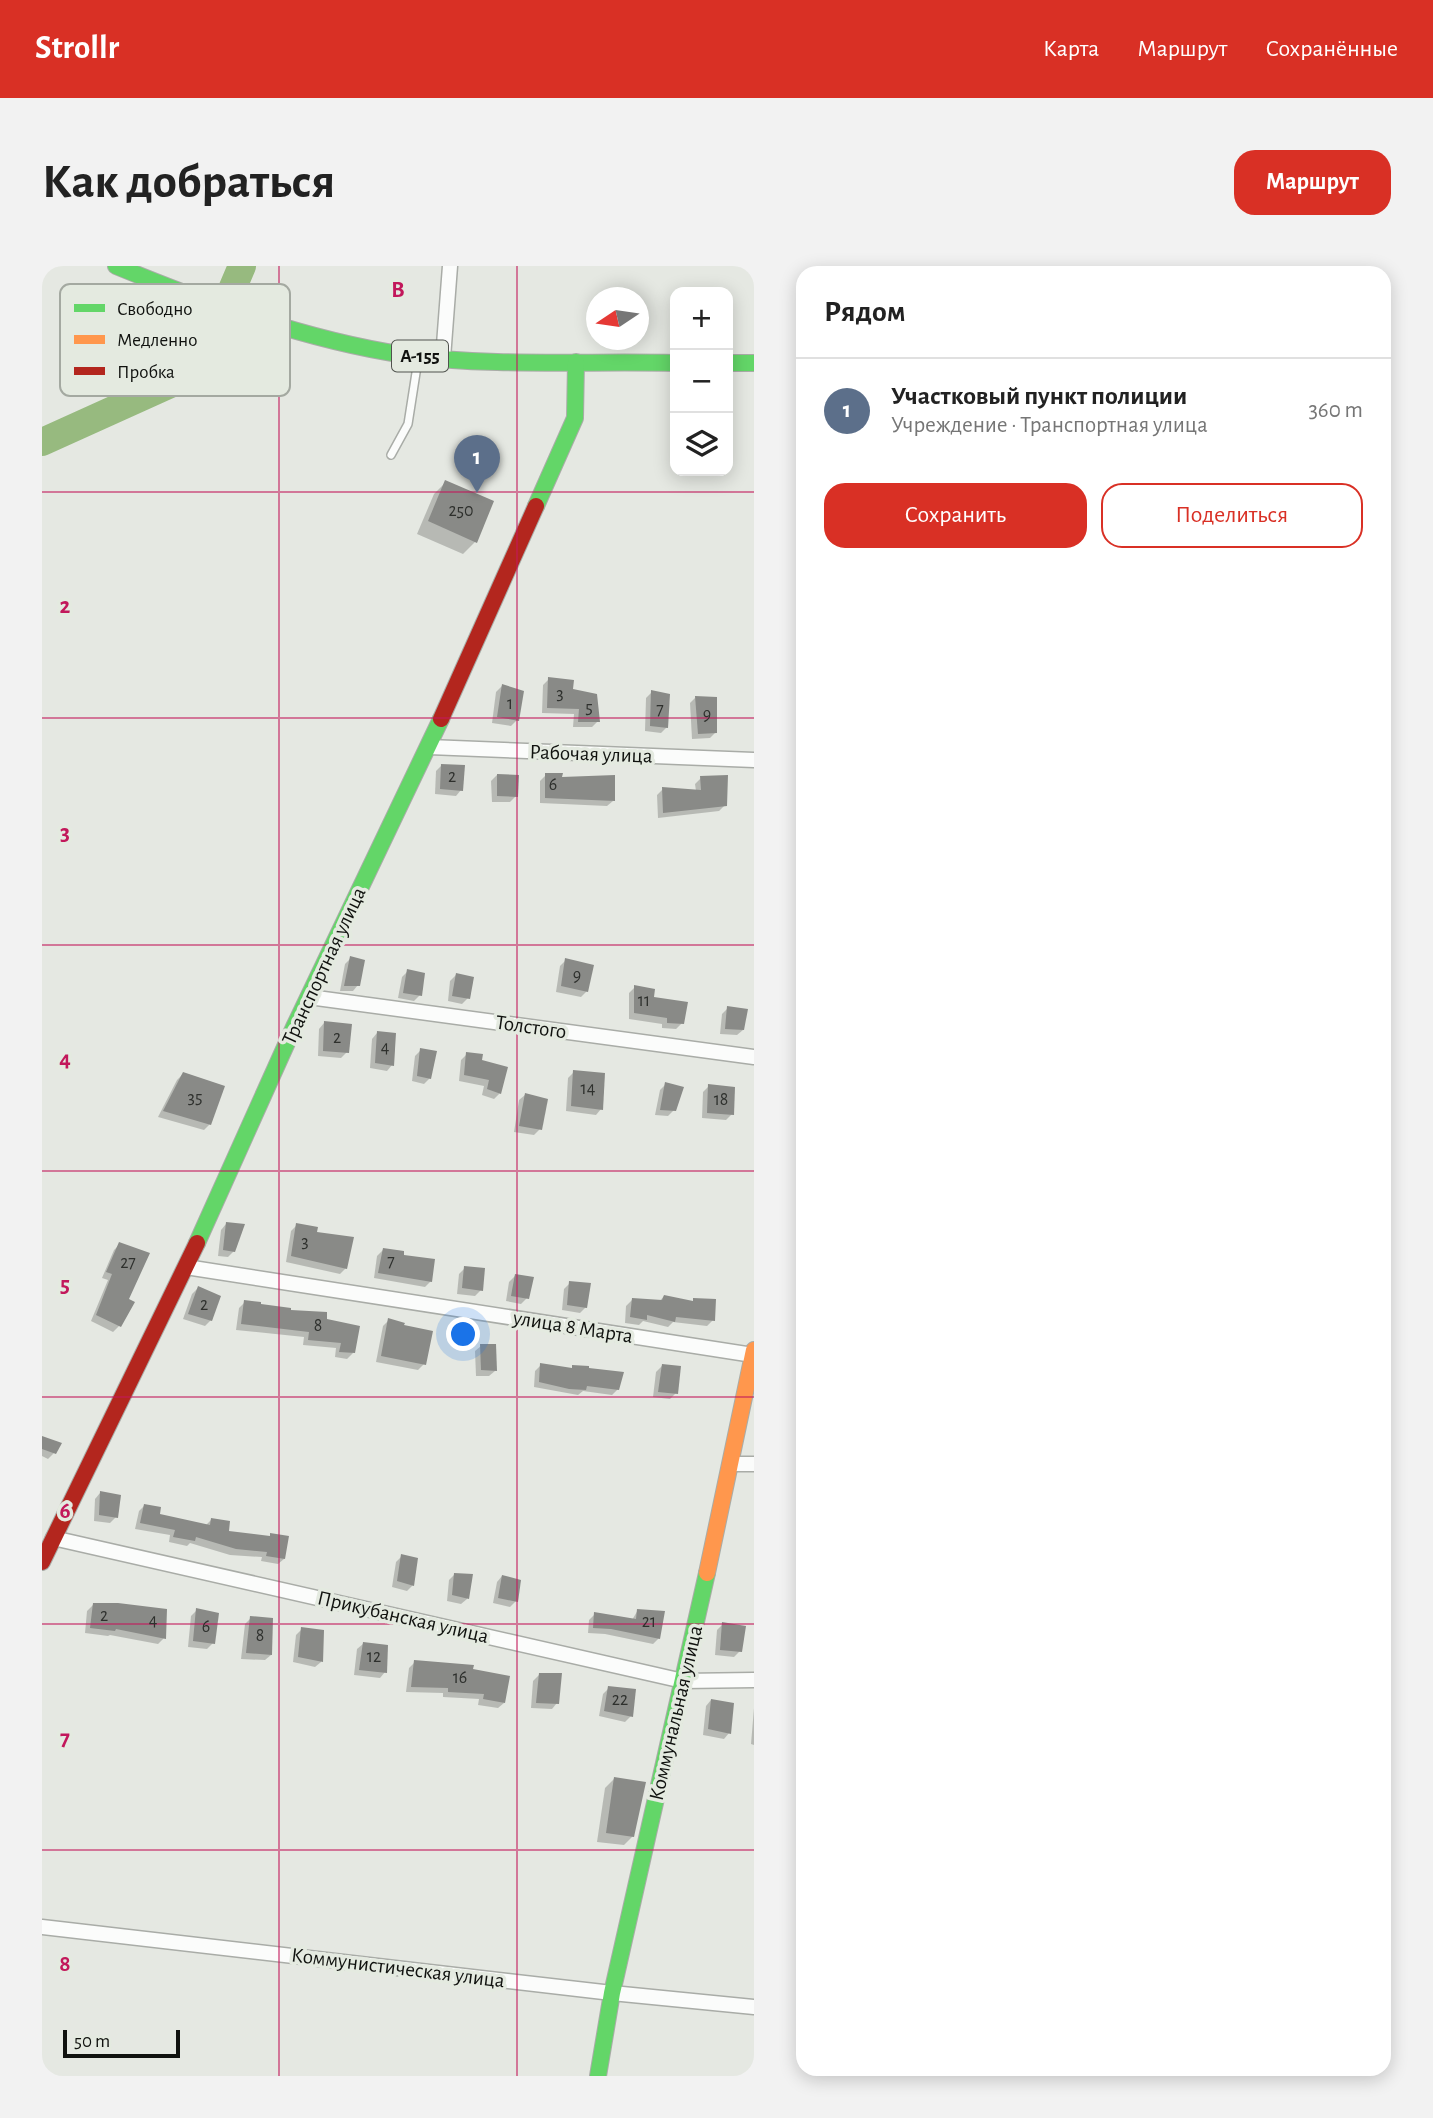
<!DOCTYPE html>
<html lang="ru">
<head>
<meta charset="utf-8">
<style>
	body { margin:0; font-family:"Alegreya Sans",sans-serif; background:#f2f2f2; color:#222 }
	.controls { position:absolute; right:21px; top:21px; display:grid; overflow:hidden; border-radius:14px; box-shadow:0 4px 18px #0003 }
	.controls button { width:63px; height:63px; display:grid; place-items:center; padding:0; border:0; border-bottom:2px solid #e0e0e0; background:#fff; color:#222; font:35px sans-serif }
	.compass { position:absolute; left:544px; top:21px; width:63px; height:63px; border-radius:50%; background:#fff; box-shadow:0 4px 18px #0003; rotate:257deg }
	.scale { position:absolute; left:21px; bottom:18px; width:117px; box-sizing:border-box; padding-left:7px; border:4px solid #10120f; border-top:0; font-size:19px; line-height:24px; white-space:nowrap; color:#10120f; -webkit-text-stroke:5px #e4eae0; paint-order:stroke }
	.you { position:absolute; left:422px; top:1069px; width:24px; height:24px; margin:-18px; border:5px solid #fff; border-radius:50%; background:#1a73e8; box-shadow:0 0 0 10px #1a73e833 }
	.badge { display:grid; place-items:center; width:46px; height:46px; border-radius:50%; background:#d93025; color:#fff; font-size:23px; font-weight:700 }
	.pin { position:absolute; translate:-50% -58px; filter:drop-shadow(0 2px 4px #0008) }
	.pin::after { content:''; position:absolute; top:37px; width:24px; height:21px; background:inherit; clip-path:polygon(0 0,100% 0,50% 100%) }
	.list { margin:0; padding:0; list-style:none }
	h2 { display:flex; justify-content:space-between; align-items:center; height:91px; margin:0; padding:0 28px; font-size:30px }
	h2 small { font-size:23px; font-weight:400; color:#767676 }
	.list li { display:grid; grid-template-columns:46px 1fr auto; gap:21px; align-items:center; box-sizing:border-box; height:105px; padding:0 28px; border-top:2px solid #e0e0e0 }
	.list b { display:block; font-size:26px; white-space:nowrap }
	.list p { margin:0; font-size:23px; white-space:nowrap; color:#767676 }
	.list em { font-size:23px; font-style:normal; color:#767676 }
	.actions { display:flex; gap:14px; padding:21px 28px }
	.actions a { flex:1; padding:16px 0; border:2px solid #d93025; border-radius:21px; text-align:center; font-size:24px; color:#d93025 }
	.actions .main { background:#d93025; color:#fff }
	.icon { flex:none; width:38px; height:38px; fill:none; stroke:currentColor; stroke-width:2; stroke-linecap:round; stroke-linejoin:round }
	.map { position:relative; flex:none; width:712px; height:1810px; overflow:hidden; border-radius:21px }
	header { display:flex; align-items:center; gap:42px; box-sizing:border-box; height:98px; padding:0 35px; background:#d93025; color:#fff }
	header strong { font-size:33px }
	nav { display:flex; gap:38px; margin-inline-start:auto; font-size:24px }
	.intro { display:flex; align-items:center; justify-content:space-between; box-sizing:border-box; height:168px; padding:0 42px }
	h1 { margin:0; font-size:49px }
	.button { padding:18px 32px; border-radius:21px; background:#d93025; color:#fff; font-size:24px; font-weight:700 }
	main { display:flex; gap:42px; padding:0 42px }
	aside { flex:1; background:#fff; border-radius:21px; box-shadow:0 4px 18px #0003 }
	.map>svg:first-child { display:block }
	.shadow { fill:#0003 }
	.lines { fill:none; stroke-linecap:round; stroke-linejoin:round }
	.river { stroke:#97ba7f; stroke-width:28 }
	.building { fill:#898a87 }
	.lane-casing { stroke:#a9aca7; stroke-width:10 }
	.street-casing { stroke:#a9aca7; stroke-width:17 }
	.fast-casing { stroke:#a9aca7; stroke-width:18 }
	.slow-casing { stroke:#a9aca7; stroke-width:18 }
	.jam-casing { stroke:#a9aca7; stroke-width:18 }
	.lane { stroke:#fbfcfb; stroke-width:7 }
	.street { stroke:#fbfcfb; stroke-width:14 }
	.fast { stroke:#63d668; stroke-width:16 }
	.slow { stroke:#ff974d; stroke-width:16 }
	.jam { stroke:#b3261e; stroke-width:16 }
	.grid { fill:none; stroke:#c2185b; stroke-width:2; stroke-opacity:0.55 }
	.labels { text-anchor:middle; dominant-baseline:central; stroke-width:7; stroke-linejoin:round; paint-order:stroke }
	.number-label { font-size:18px; fill:#2e302d }
	.shield { fill:#e4eae0; stroke:#50534e; stroke-width:2 }
	.shield-label { font-size:19px; font-weight:bold; fill:#10120f }
	.street-label { font-size:21px; fill:#10120f; stroke:#e4eae0 }
	.key { fill:#e4eae0; stroke:#a4a9a1; stroke-width:2 }
	.key-label { font-size:19px; fill:#10120f }
	.grid-label { font-size:23px; text-anchor:middle; font-weight:bold; fill:#c2185b; stroke:#e4eae0; stroke-width:7; stroke-linejoin:round; paint-order:stroke }
</style>
</head>
<body>
<header>
<strong>Strollr</strong>
<nav><a>Карта</a><a>Маршрут</a><a>Сохранённые</a></nav>
</header>
<div class="intro"><h1>Как добраться</h1><a class="button">Маршрут</a></div>
<main>
<div class="map">
<svg width="712" height="1810" viewBox="0 0 712 1810">
	<rect width="100%" height="100%" fill="#e5e8e2"/>
	<g class="shadow">
		<polygon points="404,216 450,236 433,276 421,288 375,268 392,228"/>
		<polygon points="507,413 529,425 556,455 550,461 531,461 532,448 500,447 501,419"/>
		<polygon points="460,420 475,454 469,460 450,457 454,426"/>
		<polygon points="610,426 625,461 619,467 603,465 604,432"/>
		<polygon points="654,431 674,466 668,472 650,473 648,437"/>
		<polygon points="400,499 419,524 414,530 393,528 394,505"/>
		<polygon points="455,509 474,530 468,536 450,536 449,515"/>
		<polygon points="504,509 519,513 571,535 565,540 498,537 498,515"/>
		<polygon points="659,512 683,539 677,545 616,552 615,529 621,523 654,525 653,518"/>
		<polygon points="309,692 316,719 311,725 298,725 303,698"/>
		<polygon points="524,694 545,725 539,731 514,726 518,700"/>
		<polygon points="366,705 378,729 372,735 356,732 360,711"/>
		<polygon points="414,709 426,732 420,738 406,735 408,715"/>
		<polygon points="593,721 611,732 640,757 634,763 620,762 620,758 587,753 587,727"/>
		<polygon points="686,742 701,764 695,769 678,768 680,748"/>
		<polygon points="282,757 305,786 299,792 276,790 277,763"/>
		<polygon points="335,767 350,799 345,805 328,802 330,773"/>
		<polygon points="379,784 388,812 382,818 370,815 373,790"/>
		<polygon points="425,788 438,795 458,827 452,833 440,829 442,820 417,815 419,794"/>
		<polygon points="532,806 559,843 554,849 524,845 526,812"/>
		<polygon points="141,808 168,858 162,864 116,851 135,814"/>
		<polygon points="624,818 632,844 626,850 613,849 618,824"/>
		<polygon points="667,820 690,848 684,854 660,852 661,826"/>
		<polygon points="483,829 498,863 492,869 472,866 477,834"/>
		<polygon points="184,958 192,985 186,991 176,990 179,964"/>
		<polygon points="255,959 274,967 304,1002 298,1008 244,996 249,965"/>
		<polygon points="78,978 77,1060 71,1066 49,1055 66,1014 60,1012 72,984"/>
		<polygon points="341,984 360,990 389,1015 383,1021 332,1012 335,990"/>
		<polygon points="423,1002 439,1024 433,1030 415,1028 417,1008"/>
		<polygon points="473,1010 485,1032 479,1038 464,1035 467,1016"/>
		<polygon points="528,1017 544,1041 538,1047 520,1044 522,1023"/>
		<polygon points="156,1022 169,1054 163,1060 141,1053 150,1028"/>
		<polygon points="622,1030 649,1037 652,1034 671,1054 665,1060 631,1056 626,1061 601,1055 597,1059 583,1057 584,1040 590,1034 617,1036"/>
		<polygon points="203,1036 283,1054 311,1087 305,1093 293,1091 294,1082 261,1079 262,1071 194,1064 197,1042"/>
		<polygon points="347,1054 382,1098 376,1104 334,1096 341,1060"/>
		<polygon points="439,1080 453,1105 447,1110 434,1110 433,1085"/>
		<polygon points="499,1099 576,1123 570,1129 541,1125 536,1129 492,1121 493,1105"/>
		<polygon points="620,1100 634,1127 628,1133 611,1131 614,1106"/>
		<polygon points="0,1172 12,1187 6,1193 0,1190"/>
		<polygon points="58,1227 74,1251 68,1257 52,1255 53,1233"/>
		<polygon points="103,1239 116,1249 164,1259 170,1253 185,1267 225,1272 229,1269 242,1293 236,1298 219,1295 220,1291 188,1289 148,1277 145,1280 127,1276 128,1269 93,1263 97,1245"/>
		<polygon points="360,1290 371,1319 365,1325 350,1321 354,1296"/>
		<polygon points="413,1308 429,1310 425,1333 419,1338 405,1335 407,1314"/>
		<polygon points="460,1310 474,1335 468,1341 451,1337 455,1316"/>
		<polygon points="51,1339 122,1372 116,1378 68,1369 66,1370 43,1367 45,1345"/>
		<polygon points="155,1344 171,1377 165,1383 146,1381 149,1350"/>
		<polygon points="596,1344 617,1372 611,1378 563,1368 546,1367 547,1354 553,1348 590,1354"/>
		<polygon points="209,1352 229,1389 223,1394 199,1393 203,1358"/>
		<polygon points="681,1358 698,1385 692,1391 673,1389 675,1364"/>
		<polygon points="260,1363 280,1366 279,1396 273,1401 251,1396 254,1369"/>
		<polygon points="321,1378 343,1406 338,1412 312,1409 315,1383"/>
		<polygon points="373,1396 429,1404 462,1437 456,1442 436,1439 437,1433 401,1431 401,1427 364,1426 367,1402"/>
		<polygon points="497,1409 515,1437 510,1443 489,1442 491,1415"/>
		<polygon points="567,1422 589,1450 583,1456 557,1450 561,1428"/>
		<polygon points="669,1434 687,1467 682,1473 661,1469 664,1440"/>
		<polygon points="712,1442 712,1479 709,1478"/>
		<polygon points="572,1513 591,1570 582,1579 555,1576 563,1522"/>
	</g>
	<g class="lines">
		<polyline class="river" points="0,176 155,106 200,0"/>
	</g>
	<g class="building">
		<polygon points="403,214 452,235 435,277 386,255"/>
		<polygon points="506,411 532,414 531,423 555,428 558,456 536,456 537,443 505,442"/>
		<polygon points="460,418 482,425 477,455 455,451"/>
		<polygon points="609,424 628,428 626,462 608,460"/>
		<polygon points="653,430 675,431 675,467 656,468"/>
		<polygon points="399,498 423,499 421,525 398,523"/>
		<polygon points="503,507 521,507 520,511 573,509 573,535 503,532"/>
		<polygon points="455,508 477,509 476,531 455,530"/>
		<polygon points="686,509 685,540 621,547 620,521 659,524 658,510"/>
		<polygon points="308,690 323,694 318,720 302,720"/>
		<polygon points="523,692 552,699 546,726 519,720"/>
		<polygon points="365,703 383,707 380,730 361,727"/>
		<polygon points="414,707 432,711 428,733 410,730"/>
		<polygon points="592,719 613,723 612,731 646,736 642,758 625,757 625,752 592,747"/>
		<polygon points="685,740 706,743 702,764 683,763"/>
		<polygon points="282,755 310,758 307,787 281,785"/>
		<polygon points="335,765 354,767 352,800 333,797"/>
		<polygon points="378,782 395,785 389,813 375,810"/>
		<polygon points="424,786 441,788 440,794 466,801 459,828 445,823 447,814 422,809"/>
		<polygon points="531,804 563,807 561,844 529,840"/>
		<polygon points="141,806 183,820 169,859 121,845"/>
		<polygon points="623,816 642,821 634,845 618,844"/>
		<polygon points="666,818 693,821 692,849 665,847"/>
		<polygon points="483,827 506,833 500,864 477,860"/>
		<polygon points="184,956 203,958 193,986 181,984"/>
		<polygon points="254,957 276,961 275,966 312,971 305,1003 249,990"/>
		<polygon points="77,976 108,987 87,1033 93,1036 79,1061 54,1049 70,1008 64,1006"/>
		<polygon points="341,982 362,985 362,989 393,993 390,1016 336,1007"/>
		<polygon points="422,1000 443,1002 441,1025 420,1022"/>
		<polygon points="473,1008 492,1011 487,1033 469,1030"/>
		<polygon points="527,1015 549,1017 545,1042 525,1039"/>
		<polygon points="156,1020 179,1030 170,1055 146,1048"/>
		<polygon points="622,1029 651,1035 651,1032 674,1033 673,1055 634,1051 633,1056 605,1049 605,1054 588,1051 590,1032 620,1034"/>
		<polygon points="202,1034 219,1036 219,1038 249,1042 249,1044 285,1046 285,1053 318,1060 313,1087 297,1086 299,1077 266,1074 267,1066 199,1058"/>
		<polygon points="346,1052 363,1057 362,1059 391,1065 384,1099 339,1090"/>
		<polygon points="438,1078 454,1078 455,1105 439,1104"/>
		<polygon points="498,1097 530,1102 530,1099 547,1100 547,1102 582,1106 577,1124 545,1120 544,1124 527,1123 497,1116"/>
		<polygon points="620,1098 639,1100 636,1128 616,1126"/>
		<polygon points="0,1170 20,1177 14,1188 0,1183"/>
		<polygon points="58,1225 79,1229 76,1252 57,1249"/>
		<polygon points="102,1238 119,1241 118,1248 168,1259 169,1252 188,1255 187,1265 228,1270 228,1267 247,1270 243,1293 224,1290 225,1286 194,1283 154,1271 153,1275 131,1271 133,1264 98,1257"/>
		<polygon points="359,1288 376,1292 372,1320 355,1315"/>
		<polygon points="412,1307 431,1308 427,1333 410,1329"/>
		<polygon points="460,1309 479,1314 476,1336 456,1332"/>
		<polygon points="51,1337 76,1337 125,1343 124,1373 74,1363 73,1365 48,1362"/>
		<polygon points="154,1342 177,1347 173,1378 151,1375"/>
		<polygon points="595,1343 623,1345 618,1373 569,1363 551,1362 552,1346 594,1353"/>
		<polygon points="208,1350 231,1352 230,1389 204,1387"/>
		<polygon points="680,1356 704,1360 700,1386 678,1384"/>
		<polygon points="259,1361 282,1364 281,1396 256,1391"/>
		<polygon points="321,1376 346,1379 345,1407 317,1404"/>
		<polygon points="372,1394 432,1399 431,1403 468,1410 463,1437 441,1433 442,1428 406,1426 406,1422 369,1421"/>
		<polygon points="497,1407 520,1407 517,1438 494,1437"/>
		<polygon points="566,1420 594,1423 591,1451 562,1445"/>
		<polygon points="669,1433 692,1437 689,1468 666,1463"/>
		<polygon points="572,1511 604,1516 592,1571 564,1567"/>
	</g>
	<g class="lines">
		<defs>
			<polyline id="lane" points="349,189 366,158 376,94"/>
			<g id="street">
				<polyline points="401,92 408,0"/>
				<polyline points="387,481 712,494"/>
				<polyline points="267,731 712,791"/>
				<polyline points="144,1001 711,1089"/>
				<polyline points="689,1198 712,1198"/>
				<polyline points="11,1272 641,1415 712,1414"/>
				<polyline points="0,1661 570,1727 712,1741"/>
			</g>
			<g id="fast">
				<path d="M74,0c93,38 189,74 289,89 86,12 182,6 270,8"/>
				<polyline points="686,97 712,97"/>
				<polyline points="494,240 533,152 534,96"/>
				<polyline points="155,977 252,761 399,453"/>
				<polyline points="556,1810 570,1727 665,1307"/>
			</g>
			<polyline id="slow" points="665,1307 712,1084"/>
			<g id="jam">
				<polyline points="399,453 494,240"/>
				<polyline points="0,1296 155,977"/>
			</g>
		</defs>
		<use href="#lane" class="lane-casing"/>
		<use href="#street" class="street-casing"/>
		<use href="#fast" class="fast-casing"/>
		<use href="#slow" class="slow-casing"/>
		<use href="#jam" class="jam-casing"/>
		<use href="#lane" class="lane"/>
		<use href="#street" class="street"/>
		<use href="#fast" class="fast"/>
		<use href="#slow" class="slow"/>
		<use href="#jam" class="jam"/>
	</g>
	<path class="grid" d="M237,0v1810M475,0v1810M0,226h712M0,452h712M0,679h712M0,905h712M0,1131h712M0,1358h712M0,1584h712"/>
	<g class="labels">
		<g class="number-label">
			<text x="419" y="245">250</text>
			<text x="518" y="428">3</text>
			<text x="468" y="438">1</text>
			<text x="547" y="442">5</text>
			<text x="618" y="444">7</text>
			<text x="665" y="449">9</text>
			<text x="410" y="511">2</text>
			<text x="511" y="519">6</text>
			<text x="535" y="710">9</text>
			<text x="602" y="735">11</text>
			<text x="295" y="772">2</text>
			<text x="343" y="782">4</text>
			<text x="546" y="823">14</text>
			<text x="153" y="832">35</text>
			<text x="679" y="834">18</text>
			<text x="263" y="976">3</text>
			<text x="349" y="996">7</text>
			<text x="86" y="997">27</text>
			<text x="162" y="1039">2</text>
			<text x="276" y="1060">8</text>
			<text x="62" y="1350">2</text>
			<text x="111" y="1355">4</text>
			<text x="607" y="1356">21</text>
			<text x="164" y="1361">6</text>
			<text x="218" y="1370">8</text>
			<text x="332" y="1391">12</text>
			<text x="418" y="1412">16</text>
			<text x="578" y="1434">22</text>
		</g>
		<rect class="shield" x="350" y="74.5" width="56" height="31" rx="5"/>
		<g class="shield-label">
			<text x="378" y="90">А-155</text>
		</g>
		<g class="street-label">
			<text transform="translate(549 488) rotate(2)">Рабочая улица</text>
			<text transform="translate(282 700) rotate(-65)">Транспортная улица</text>
			<text transform="translate(489 761) rotate(8)">Толстого</text>
			<text transform="translate(531 1061) rotate(9)">улица 8 Марта</text>
			<text transform="translate(361 1351) rotate(13)">Прикубанская улица</text>
			<text transform="translate(634 1447) rotate(-77)">Коммунальная улица</text>
			<text transform="translate(356 1702) rotate(7)">Коммунистическая улица</text>
		</g>
	</g>
	<rect x="18" y="18" width="230" height="112" rx="10" class="key"/>
	<rect x="32" y="38" width="31" height="8" fill="#63d668"/>
	<rect x="32" y="69" width="31" height="9" fill="#ff974d"/>
	<rect x="32" y="101" width="31" height="8" fill="#b3261e"/>
	<g class="key-label">
		<text x="75" y="49">Свободно</text>
		<text x="75" y="80">Медленно</text>
		<text x="75" y="112">Пробка</text>
	</g>
	<g class="grid-label">
		<text x="356" y="31">B</text>
		<text x="23" y="347">2</text>
		<text x="23" y="574">3</text>
		<text x="23" y="800">4</text>
		<text x="23" y="1026">5</text>
		<text x="23" y="1252">6</text>
		<text x="23" y="1479">7</text>
		<text x="23" y="1705">8</text>
	</g>
</svg>
<div class="controls">
<button>+</button>
<button>−</button>
<button><svg class="icon" aria-label="layers" viewBox="0 0 24 24"><path d="M12 4l9 5-9 5-9-5zM3 14l9 5 9-5"/></svg></button>
</div>
<svg class="compass" viewBox="-18 -18 36 36"><path d="M0-13l5 13h-10z" fill="#e53935"/><path d="M0 13l5-13h-10z" fill="#767676"/></svg>
<div class="scale">50 m</div>
<div class="you"></div>
<div class="pin badge" style="left:435px;top:227px;background:#5c6f8a">1</div>
</div>
<aside>
<h2>Рядом<small></small></h2>
<ul class="list">
<li><span class="badge" style="background:#5c6f8a">1</span><div><b>Участковый пункт полиции</b><p>Учреждение · Транспортная улица</p></div><em>360 m</em></li>
</ul>
<div class="actions"><a class="main">Сохранить</a><a>Поделиться</a></div>
</aside>
</main>
</body>
</html>
